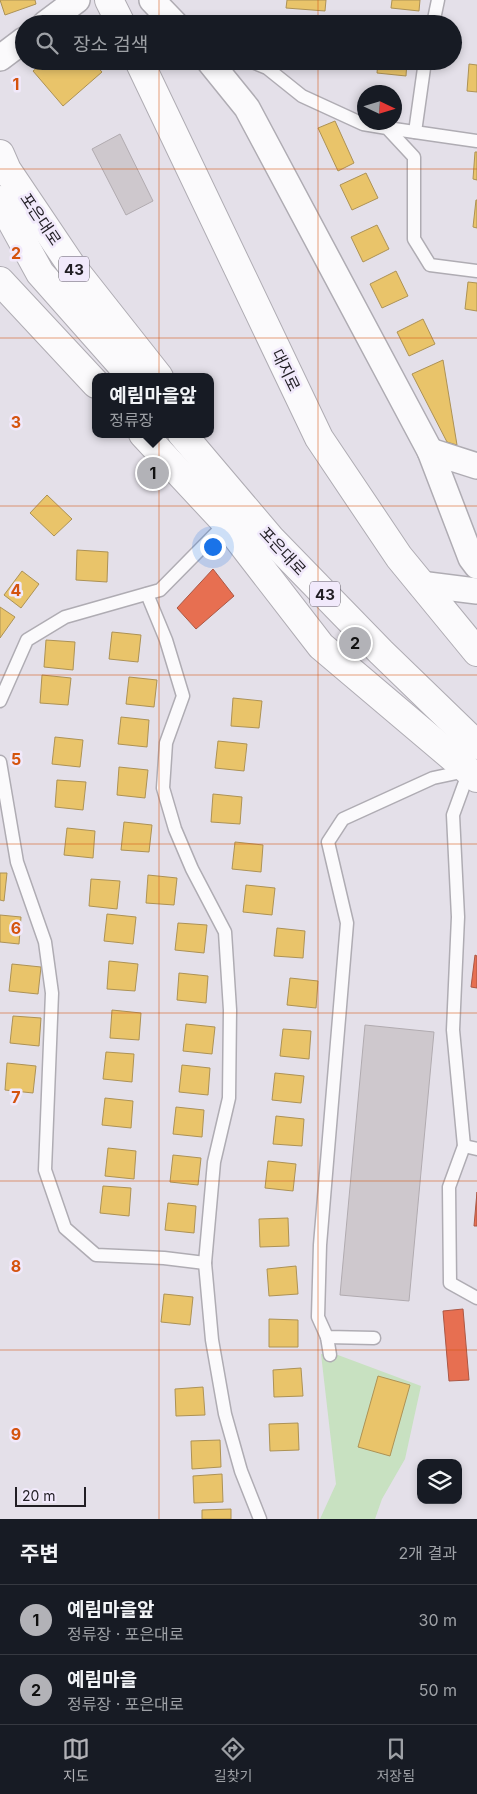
<!DOCTYPE html>
<html lang="ko">
<head>
<meta charset="utf-8">
<style>
	body { margin:0; font-family:Inter,"Noto Sans KR",sans-serif; background:#20242c; color:#f1f3f6 }
	.controls { position:absolute; right:15px; bottom:15px; display:grid; overflow:hidden; border-radius:10px; box-shadow:0 2px 8px #0003 }
	.controls button { width:45px; height:45px; display:grid; place-items:center; padding:0; border:0; border-bottom:1px solid #363941; background:#171b24; color:#f1f3f6; font:25px sans-serif }
	.compass { position:absolute; left:357px; top:85px; width:45px; height:45px; border-radius:50%; background:#171b24; box-shadow:0 2px 8px #0003; rotate:94deg }
	.scale { position:absolute; left:15px; bottom:12px; width:71px; box-sizing:border-box; padding-left:5px; border:2px solid #211e24; border-top:0; font-size:14px; line-height:18px; white-space:nowrap; color:#211e24; -webkit-text-stroke:4px #f1e9fb; paint-order:stroke }
	.you { position:absolute; left:212px; top:546px; width:18px; height:18px; margin:-12px; border:4px solid #fff; border-radius:50%; background:#1a73e8; box-shadow:0 0 0 8px #1a73e833 }
	.badge { display:grid; place-items:center; width:32px; height:32px; border-radius:50%; background:#b2b2b7; color:#111; font-size:16px; font-weight:700 }
	.pin { position:absolute; translate:-50% -50%; border:2px solid #fff; box-shadow:0 1px 5px #0006 }
	.popup { position:absolute; left:92px; top:373px; width:122px; height:65px; box-sizing:border-box; display:grid; place-content:center; border-radius:10px; background:#171b24; filter:drop-shadow(0 1px 4px #0005); font-size:16px; white-space:nowrap; color:#9ea1a6 }
	.popup b { font-size:19px; color:#f1f3f6 }
	.popup::after { content:''; position:absolute; left:50%; top:100%; margin-left:-10px; border:10px solid transparent; border-top-color:#171b24 }
	.list { margin:0; padding:0; list-style:none }
	h2 { display:flex; justify-content:space-between; align-items:center; height:65px; margin:0; padding:0 20px; font-size:21px }
	h2 small { font-size:16px; font-weight:400; color:#9ea1a6 }
	.list li { display:grid; grid-template-columns:32px 1fr auto; gap:15px; align-items:center; box-sizing:border-box; height:70px; padding:0 20px; border-top:1px solid #363941 }
	.list b { display:block; font-size:19px; white-space:nowrap }
	.list p { margin:0; font-size:16px; white-space:nowrap; color:#9ea1a6 }
	.list em { font-size:16px; font-style:normal; color:#9ea1a6 }
	.icon { flex:none; width:28px; height:28px; fill:none; stroke:currentColor; stroke-width:2; stroke-linecap:round; stroke-linejoin:round }
	.map { position:relative; flex:none; width:477px; height:1519px; overflow:hidden }
	.search { position:absolute; background:#171b24; box-shadow:0 2px 8px #0003; left:15px; right:15px; top:15px; height:55px; display:flex; align-items:center; gap:12px; box-sizing:border-box; padding:0 18px; border-radius:28px; color:#9ea1a6; font-size:19px }
	.sheet { height:205px; background:#171b24 }
	nav { display:flex; justify-content:space-around; align-items:center; box-sizing:border-box; height:70px; border-top:1px solid #363941; background:#171b24; font-size:14px; color:#9ea1a6 }
	nav a { display:grid; justify-items:center; gap:2px }
	nav .on { color:#b2b2b7 }
	.map>svg:first-child { display:block }
	.green { fill:#c8e1c1 }
	.homes { fill:#e9c46a; stroke:#ad9255 }
	.shops { fill:#e76f51; stroke:#ac5744 }
	.building { fill:#cec8cd; stroke:#b1abb0 }
	.lines { fill:none; stroke-linecap:round; stroke-linejoin:round }
	.lane-casing { stroke:#afacb3; stroke-width:15 }
	.street-casing { stroke:#afacb3; stroke-width:28 }
	.secondary-casing { stroke:#afacb3; stroke-width:30 }
	.highway-casing { stroke:#afacb3; stroke-width:30 }
	.lane { stroke:#fbfafc; stroke-width:12 }
	.street { stroke:#fbfafc; stroke-width:25 }
	.secondary { stroke:#fbfafc; stroke-width:28 }
	.highway { stroke:#fbfafc; stroke-width:28 }
	.grid { fill:none; stroke:#d4530e; stroke-width:1; stroke-opacity:0.55 }
	.labels { text-anchor:middle; dominant-baseline:central; stroke-width:5; stroke-linejoin:round; paint-order:stroke }
	.shield { fill:#f1e9fb; stroke:#5f5b64; stroke-width:1 }
	.shield-label { font-size:15px; font-weight:bold; fill:#211e24 }
	.street-label { font-size:16px; fill:#211e24; stroke:#f1e9fb }
	.grid-label { font-size:16px; text-anchor:middle; font-weight:bold; fill:#d4530e; stroke:#f1e9fb; stroke-width:5; stroke-linejoin:round; paint-order:stroke }
</style>
</head>
<body>
<div class="map">
<svg width="477" height="1519" viewBox="0 0 477 1519">
	<rect width="100%" height="100%" fill="#e4e0e9"/>
	<polygon class="green" points="321,1354 338,1355 421,1386 405,1459 382,1499 375,1519 320,1519 336,1484"/>
	<g class="homes">
		<polygon points="0,0 35,0 36,4 5,15"/>
		<polygon points="287,0 326,0 325,11 286,8"/>
		<polygon points="392,0 420,0 419,11 391,8"/>
		<polygon points="45,61 92,61 102,72 63,106 33,71"/>
		<polygon points="378,61 407,61 406,76 377,73"/>
		<polygon points="469,64 477,65 477,92 467,91"/>
		<polygon points="335,121 354,163 338,171 318,128"/>
		<polygon points="475,152 477,152 477,180 473,179"/>
		<polygon points="366,173 378,198 352,210 340,185"/>
		<polygon points="476,200 477,200 477,228 473,227"/>
		<polygon points="377,225 389,249 363,262 351,237"/>
		<polygon points="396,271 408,296 382,308 370,284"/>
		<polygon points="468,282 477,283 477,311 465,309"/>
		<polygon points="423,319 435,344 409,356 397,332"/>
		<polygon points="443,360 457,445 447,442 412,374"/>
		<polygon points="47,495 72,519 54,536 30,513"/>
		<polygon points="77,550 108,552 107,582 76,580"/>
		<polygon points="22,571 39,584 21,608 4,595"/>
		<polygon points="0,607 15,617 0,638"/>
		<polygon points="112,632 141,635 138,662 109,659"/>
		<polygon points="46,640 75,642 73,670 44,667"/>
		<polygon points="42,675 71,678 68,705 40,703"/>
		<polygon points="129,677 157,680 154,707 126,704"/>
		<polygon points="233,698 262,701 259,728 231,726"/>
		<polygon points="121,717 149,720 147,747 118,744"/>
		<polygon points="55,737 83,740 80,767 52,764"/>
		<polygon points="218,741 247,744 244,771 215,768"/>
		<polygon points="119,767 148,770 145,798 117,795"/>
		<polygon points="57,780 86,782 83,810 55,807"/>
		<polygon points="213,794 242,797 240,824 211,822"/>
		<polygon points="124,822 152,825 149,852 121,850"/>
		<polygon points="67,828 95,831 93,858 64,855"/>
		<polygon points="235,842 263,845 261,872 232,869"/>
		<polygon points="0,873 7,873 4,901 0,900"/>
		<polygon points="148,875 177,878 174,905 146,903"/>
		<polygon points="91,879 120,881 117,909 89,906"/>
		<polygon points="246,885 275,888 272,915 243,912"/>
		<polygon points="107,914 136,917 133,944 104,941"/>
		<polygon points="0,915 21,917 19,944 0,942"/>
		<polygon points="178,923 207,925 204,953 175,950"/>
		<polygon points="277,928 305,931 303,958 274,956"/>
		<polygon points="109,961 138,964 135,991 107,989"/>
		<polygon points="12,964 41,967 38,994 9,991"/>
		<polygon points="179,973 208,976 206,1003 177,1000"/>
		<polygon points="290,978 318,981 316,1008 287,1005"/>
		<polygon points="112,1010 141,1013 139,1040 110,1038"/>
		<polygon points="13,1016 41,1018 39,1046 10,1043"/>
		<polygon points="186,1024 215,1027 212,1054 183,1051"/>
		<polygon points="283,1029 311,1031 309,1059 280,1056"/>
		<polygon points="106,1052 134,1054 132,1082 103,1079"/>
		<polygon points="7,1063 36,1066 33,1093 5,1090"/>
		<polygon points="182,1065 210,1068 208,1095 179,1092"/>
		<polygon points="275,1073 304,1076 301,1103 272,1100"/>
		<polygon points="105,1098 133,1101 131,1128 102,1125"/>
		<polygon points="176,1107 204,1110 202,1137 173,1134"/>
		<polygon points="276,1116 304,1119 302,1146 273,1144"/>
		<polygon points="108,1148 136,1151 134,1179 105,1176"/>
		<polygon points="173,1155 201,1158 198,1185 170,1182"/>
		<polygon points="268,1161 296,1164 293,1191 265,1188"/>
		<polygon points="103,1186 131,1188 129,1216 100,1213"/>
		<polygon points="168,1203 196,1206 194,1233 165,1230"/>
		<polygon points="288,1218 289,1246 260,1247 259,1219"/>
		<polygon points="296,1266 298,1294 269,1296 267,1269"/>
		<polygon points="164,1294 193,1297 190,1325 161,1322"/>
		<polygon points="269,1319 298,1320 298,1347 269,1347"/>
		<polygon points="301,1368 303,1396 274,1397 273,1370"/>
		<polygon points="378,1376 410,1385 390,1456 358,1447"/>
		<polygon points="203,1387 205,1415 176,1416 175,1389"/>
		<polygon points="298,1423 299,1450 270,1451 269,1424"/>
		<polygon points="220,1440 221,1467 192,1469 191,1441"/>
		<polygon points="222,1474 223,1502 194,1503 193,1476"/>
		<polygon points="231,1509 231,1519 202,1519 202,1510"/>
	</g>
	<g class="shops">
		<polygon points="213,569 234,596 196,629 177,608"/>
		<polygon points="475,955 477,956 477,988 471,987"/>
		<polygon points="477,1192 477,1226 474,1226"/>
		<polygon points="463,1309 469,1380 449,1381 443,1311"/>
	</g>
	<g class="building">
		<polygon points="120,134 153,201 126,215 92,149"/>
		<polygon points="365,1025 434,1032 409,1301 340,1295"/>
	</g>
	<g class="lines">
		<defs>
			<g id="lane">
				<polyline points="433,24 438,0"/>
				<polyline points="250,61 267,68 302,96 363,124 387,128 414,157 414,239 430,265 477,271"/>
				<polyline points="387,128 477,141"/>
				<polyline points="415,132 425,61"/>
				<polyline points="147,594 166,640 183,696 166,743 163,788 175,829 192,869 225,932 230,1010 229,1098 214,1162 205,1263 212,1340 225,1414 241,1471 260,1519"/>
				<polyline points="0,701 27,640 65,617 160,590 226,523"/>
				<polyline points="0,762 17,862 45,942 52,993 45,1170 65,1228 96,1255 164,1258 205,1263"/>
				<polyline points="469,771 453,815 458,917 453,1030 464,1146 449,1187 450,1283 477,1298"/>
				<polyline points="464,1146 477,1149"/>
				<polyline points="327,1337 330,1355"/>
				<polyline points="374,1338 327,1337 318,1317 320,1245 347,923 328,842 343,819 433,778 466,771"/>
			</g>
			<g id="street">
				<polyline points="152,0 175,24"/>
				<polyline points="45,24 77,0"/>
				<polyline points="0,58 24,40"/>
				<polyline points="209,61 247,108 430,451 471,558 477,566"/>
				<polyline points="430,451 477,466"/>
				<polyline points="420,584 477,591"/>
			</g>
			<g id="secondary">
				<polyline points="109,0 121,24"/>
				<polyline points="139,61 319,438 399,557 477,652"/>
				<polyline points="0,281 96,384"/>
				<polyline points="143,434 226,523 321,646 477,778"/>
			</g>
			<g id="highway">
				<polyline points="0,154 7,170 73,268 159,377"/>
				<polyline points="0,200 40,273 132,377"/>
				<polyline points="182,434 271,539 381,652 477,745"/>
			</g>
		</defs>
		<use href="#lane" class="lane-casing"/>
		<use href="#street" class="street-casing"/>
		<use href="#secondary" class="secondary-casing"/>
		<use href="#highway" class="highway-casing"/>
		<use href="#lane" class="lane"/>
		<use href="#street" class="street"/>
		<use href="#secondary" class="secondary"/>
		<use href="#highway" class="highway"/>
	</g>
	<path class="grid" d="M159,0v24M318,0v24M159,61v1458M318,61v1458M0,169h477M0,338h477M0,506h477M0,675h477M0,844h477M0,1013h477M0,1181h477M0,1350h477"/>
	<g class="labels">
		<g class="shield">
			<rect x="59" y="256.5" width="30" height="25" rx="4"/>
			<rect x="310" y="581.5" width="30" height="25" rx="4"/>
		</g>
		<g class="shield-label">
			<text x="74" y="269">43</text>
			<text x="325" y="594">43</text>
		</g>
		<g class="street-label">
			<text transform="translate(41 219) rotate(56)">포은대로</text>
			<text transform="translate(286 370) rotate(64)">대지로</text>
			<text transform="translate(283 551) rotate(47)">포은대로</text>
		</g>
	</g>
	<g class="grid-label">
		<text x="16" y="90">1</text>
		<text x="16" y="259">2</text>
		<text x="16" y="428">3</text>
		<text x="16" y="596">4</text>
		<text x="16" y="765">5</text>
		<text x="16" y="934">6</text>
		<text x="16" y="1103">7</text>
		<text x="16" y="1272">8</text>
		<text x="16" y="1440">9</text>
	</g>
</svg>
<div class="controls">
<button><svg class="icon" aria-label="layers" viewBox="0 0 24 24"><path d="M12 4l9 5-9 5-9-5zM3 14l9 5 9-5"/></svg></button>
</div>
<svg class="compass" viewBox="-18 -18 36 36"><path d="M0-13l5 13h-10z" fill="#e53935"/><path d="M0 13l5-13h-10z" fill="#9ea1a6"/></svg>
<div class="scale">20 m</div>
<div class="you"></div>
<div class="pin badge" style="left:153px;top:473px">1</div>
<div class="popup"><b>예림마을앞</b>정류장</div>
<div class="pin badge" style="left:355px;top:643px">2</div>
<div class="search"><svg class="icon" aria-label="search" viewBox="0 0 24 24"><circle cx="10" cy="10" r="6"/><path d="M15 15l6 6"/></svg>장소 검색</div>
</div>
<section class="sheet">
<h2>주변<small>2개 결과</small></h2>
<ul class="list">
<li><span class="badge">1</span><div><b>예림마을앞</b><p>정류장 · 포은대로</p></div><em>30 m</em></li>
<li><span class="badge">2</span><div><b>예림마을</b><p>정류장 · 포은대로</p></div><em>50 m</em></li>
</ul>
</section>
<nav>
<a class="on"><svg class="icon" aria-label="map" viewBox="0 0 24 24"><path d="M3 6l6-2 6 2 6-2v14l-6 2-6-2-6 2zM9 4v14M15 6v14"/></svg>지도</a>
<a><svg class="icon" aria-label="directions" viewBox="0 0 24 24"><path d="M12 3l9 9-9 9-9-9zM9 14v-3h6M13 9l2 2-2 2"/></svg>길찾기</a>
<a><svg class="icon" aria-label="saved" viewBox="0 0 24 24"><path d="M7 4h10v16l-5-4-5 4z"/></svg>저장됨</a>
</nav>
</body>
</html>
